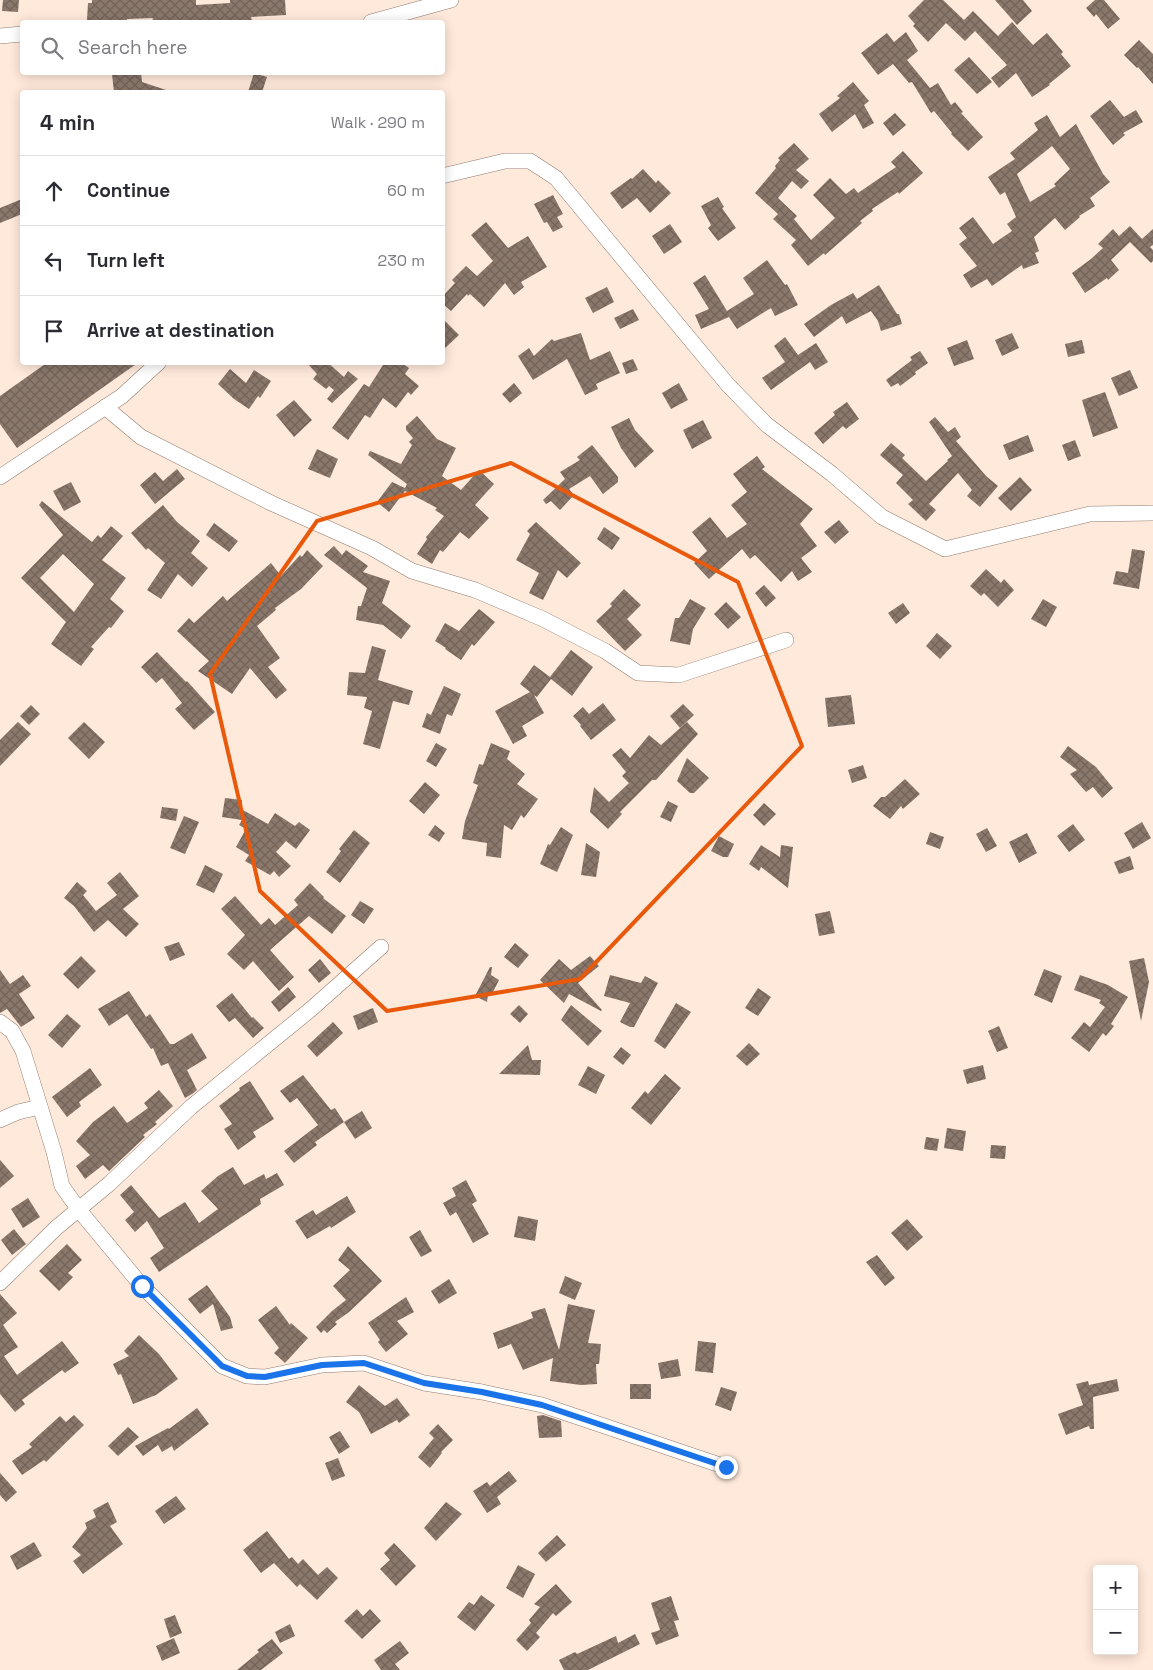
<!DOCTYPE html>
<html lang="en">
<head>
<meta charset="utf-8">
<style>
	body { margin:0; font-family:"Space Grotesk",sans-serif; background:#f7f7f7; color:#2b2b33 }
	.controls { position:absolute; right:15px; bottom:15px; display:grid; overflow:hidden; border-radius:5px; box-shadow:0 2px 12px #0003 }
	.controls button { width:45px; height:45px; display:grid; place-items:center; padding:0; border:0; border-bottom:1px solid #e1e1e2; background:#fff; color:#2b2b33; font:25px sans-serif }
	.stop { position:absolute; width:15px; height:15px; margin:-11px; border:4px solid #1a73e8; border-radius:50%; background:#fff }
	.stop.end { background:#1a73e8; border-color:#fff; box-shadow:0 1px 5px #0008 }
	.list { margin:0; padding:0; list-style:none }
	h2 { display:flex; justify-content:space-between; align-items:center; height:65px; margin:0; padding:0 20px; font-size:21px }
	h2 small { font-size:16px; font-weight:400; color:#7c7c81 }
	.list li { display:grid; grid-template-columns:32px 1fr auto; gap:15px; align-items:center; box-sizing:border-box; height:70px; padding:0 20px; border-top:1px solid #e1e1e2 }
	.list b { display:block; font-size:19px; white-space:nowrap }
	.list em { font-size:16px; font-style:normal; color:#7c7c81 }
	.icon { flex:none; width:28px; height:28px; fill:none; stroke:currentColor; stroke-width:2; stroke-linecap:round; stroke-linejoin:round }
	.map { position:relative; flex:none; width:1153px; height:1670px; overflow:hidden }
	.search { position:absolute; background:#fff; box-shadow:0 2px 12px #0003; left:20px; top:20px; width:425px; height:55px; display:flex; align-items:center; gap:12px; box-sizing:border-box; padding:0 18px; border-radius:5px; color:#7c7c81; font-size:19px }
	.panel { position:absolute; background:#fff; box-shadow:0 2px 12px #0003; left:20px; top:90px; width:425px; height:275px; border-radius:5px }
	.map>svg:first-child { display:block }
	.building { fill:url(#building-cross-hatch); fill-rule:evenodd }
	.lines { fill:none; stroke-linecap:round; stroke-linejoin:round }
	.minor-casing { stroke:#8f7c6f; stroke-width:16 }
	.minor { stroke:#fff; stroke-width:15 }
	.route { stroke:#1a73e8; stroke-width:6 }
	.marked { fill:none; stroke:#e8590c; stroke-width:4; stroke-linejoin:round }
</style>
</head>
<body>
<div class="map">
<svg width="1153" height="1670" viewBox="0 0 1153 1670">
	<defs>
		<pattern id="building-cross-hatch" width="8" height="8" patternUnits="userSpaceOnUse" patternTransform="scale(1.25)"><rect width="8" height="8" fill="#8b786c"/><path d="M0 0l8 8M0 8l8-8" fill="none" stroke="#726258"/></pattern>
	</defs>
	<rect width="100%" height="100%" fill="#ffe9db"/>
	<g class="building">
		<polygon points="3,0 19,0 18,12 2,11"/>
		<polygon points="92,0 196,0 196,5 230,3 230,0 285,0 286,15 251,17 252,21 236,22 152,22 153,18 127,19 127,22 108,22 87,20 88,3 92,3"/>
		<polygon points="924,0 943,0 964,20 973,11 998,36 1012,22 1033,45 1047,33 1063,52 1061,54 1071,66 1049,84 1050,85 1032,97 1016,73 999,88 991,78 1007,65 975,31 965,41 946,23 928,42 913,26 915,24 908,16"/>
		<polygon points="995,0 1023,0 1032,11 1017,25"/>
		<polygon points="1095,0 1104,0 1120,19 1108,29 1096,14 1094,17 1086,8"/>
		<polygon points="906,32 918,51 907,60 930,88 938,83 951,105 955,102 963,112 961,113 983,137 968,151 951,134 952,133 934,111 931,113 912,82 909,83 893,64 878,75 861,53 887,33 894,42"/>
		<polygon points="1139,40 1153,54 1153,84 1138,67 1137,68 1124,55"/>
		<polygon points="969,57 992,82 977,94 954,70"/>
		<polygon points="126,72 141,72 142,82 166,90 165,92 114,92 112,74"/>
		<polygon points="254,73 267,77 262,92 248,92"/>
		<polygon points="853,82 869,101 864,105 874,123 863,129 855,114 832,132 819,114 840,98 837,96"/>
		<polygon points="1110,100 1124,117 1136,110 1143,122 1123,133 1125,135 1113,145 1090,116"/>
		<polygon points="895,113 906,125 893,136 883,123"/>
		<path d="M1047,115l13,22 16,-13 27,50 7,8 -20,16 5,8 -16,10 1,1 -15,13 -10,-12 -21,19 5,14 -4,2 4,10 -16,6 -1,-4 -30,21 -5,-7 -16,9 -8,-13 14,-9 -18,-22 8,-6 -8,-10 14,-11 20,27 19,-13 -5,-7 9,-7 -11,-25 -5,3 -12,-18 27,-18 -5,-6 28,-23 -4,-7zM1052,146l18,23 -16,15 2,2 -26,16 -13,-28z"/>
		<polygon points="794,143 809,159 796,170 809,181 801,189 792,181 778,198 797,216 794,219 811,240 835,218 813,195 830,178 846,194 854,188 858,193 896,167 891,162 903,151 923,173 899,194 898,192 872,209 873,211 860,221 862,223 825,255 824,253 808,266 791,245 796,240 773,219 778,214 755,193 776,168 775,166 780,160 778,158"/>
		<polygon points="643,169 656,183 658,180 671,193 650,213 637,198 622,209 610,193 631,178 632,179"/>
		<polygon points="553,195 563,214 557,217 563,227 553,232 547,222 544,223 534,204"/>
		<polygon points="718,197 724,207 722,208 736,228 718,241 708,228 711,225 701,206"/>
		<polygon points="22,199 22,214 0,223 0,208"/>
		<polygon points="486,222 508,248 528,236 547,267 521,282 524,287 514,295 505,283 484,307 470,294 468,296 467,294 451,311 442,303 442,297 455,283 452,280 466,266 477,276 493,261 471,235"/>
		<polygon points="670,224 682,242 664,254 652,236"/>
		<polygon points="1130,226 1142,239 1153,229 1153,245 1150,247 1153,250 1153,261 1151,263 1130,242 1111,260 1119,270 1108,280 1107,278 1085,293 1072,273 1091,259 1103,248 1098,244 1113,229 1119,236"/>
		<polygon points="767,260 785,285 787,284 798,305 775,316 771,308 737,329 729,317 701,329 695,315 709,309 693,283 705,275 727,311 754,294 743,278"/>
		<polygon points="879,285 897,314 899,314 902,324 881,331 878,321 871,311 846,324 842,316 814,337 804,324 831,305 853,293 857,299"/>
		<polygon points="607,287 614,302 593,313 585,298"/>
		<polygon points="633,309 639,320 620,329 614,318"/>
		<polygon points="442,318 459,335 442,351"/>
		<polygon points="581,333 590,360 610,351 620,373 596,384 598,389 585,395 567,359 533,380 518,356 529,348 534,356 552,339 554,341"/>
		<polygon points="1012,333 1019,348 1002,356 995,340"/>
		<polygon points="785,337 798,355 816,343 828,362 815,370 810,362 771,390 762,378 785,362 774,346"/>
		<polygon points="967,340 974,359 954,366 947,348"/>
		<polygon points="1082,340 1085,353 1068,357 1065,344"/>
		<polygon points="920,351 928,363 915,372 916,374 900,386 898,383 891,387 886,380 912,360 910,357"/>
		<polygon points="633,359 638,370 626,374 622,363"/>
		<polygon points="48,362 139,362 17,448 0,424 0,396"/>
		<polygon points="306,362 327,362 344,377 348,371 358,379 332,403 327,399 334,390 329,386 326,389 313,379 317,374"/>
		<polygon points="385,362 400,362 409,368 405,374 419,386 411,395 408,392 396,408 383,398 370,418 365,415 348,440 332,428 364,384 369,387"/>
		<polygon points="230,369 246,383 254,370 271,381 260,398 258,396 249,409 234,399 218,384"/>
		<polygon points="1130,370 1138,388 1119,396 1111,378"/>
		<polygon points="514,383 522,393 510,403 502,394"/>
		<polygon points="679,383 688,400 671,409 662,393"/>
		<polygon points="1105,392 1118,428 1093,437 1082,400"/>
		<polygon points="294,400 312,420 294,437 276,415"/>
		<polygon points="847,402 859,419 846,429 843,426 823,444 814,433 835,415 833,412"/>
		<polygon points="417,416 437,439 456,448 442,476 461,490 479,470 494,484 475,505 489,518 469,539 460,532 443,552 440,550 432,564 417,554 427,539 426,537 444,516 435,510 437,508 405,491 389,512 377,502 392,482 405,488 407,484 368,455 370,451 401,464 412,445 409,442 413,438 406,430 406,426"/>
		<polygon points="935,417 948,432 955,427 961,437 956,441 986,476 998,486 980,507 967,496 972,490 958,473 929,504 936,510 926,521 908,504 913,500 896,483 903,475 880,455 891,443 905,455 902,458 926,481 948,461 947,460 952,456 929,422"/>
		<polygon points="629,418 635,430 654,451 635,468 621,448 611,427"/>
		<polygon points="703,420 712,438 692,449 683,430"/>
		<polygon points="1028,435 1034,451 1009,460 1003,445"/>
		<polygon points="1075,440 1081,456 1068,461 1062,445"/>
		<polygon points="592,445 618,477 618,482 603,494 590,476 569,489 574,495 560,510 551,501 546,504 543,500 565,479 560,472 580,460 577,457"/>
		<polygon points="317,449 338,459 330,478 308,469"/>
		<polygon points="757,456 765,467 762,469 813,509 800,524 817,546 801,558 812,572 798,581 792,571 781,582 755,555 750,559 742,549 709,579 694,563 707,551 692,532 710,517 727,538 747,524 731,505 747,492 733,474"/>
		<polygon points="177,469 185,479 155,504 140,485 155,472 163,481"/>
		<polygon points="1020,477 1032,490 1011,511 998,498"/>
		<polygon points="71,482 81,502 64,511 53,491"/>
		<path d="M42,501l50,41 6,-7 3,3 10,-12 12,10 -21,24 24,18 -16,21 14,12 -13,17 -2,-1 -18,20 3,2 -13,17 -30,-22 15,-22 -45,-44 42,-43 -24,-30zM63,554l31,30 -20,28 -34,-34z"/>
		<polygon points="163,505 177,522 200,541 191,553 208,568 192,587 178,574 161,599 147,590 165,563 148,548 146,550 131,533"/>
		<polygon points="839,520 849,532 835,544 824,532"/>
		<polygon points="536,522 581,563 567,578 558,570 543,600 529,593 539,573 516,560 530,534 527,531"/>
		<polygon points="214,523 238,541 229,552 206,535"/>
		<polygon points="604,527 620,538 612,550 597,539"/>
		<polygon points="334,546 342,555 346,550 368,566 363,572 390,581 382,603 411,626 401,639 383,625 356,620 358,606 361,606 367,588 324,555"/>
		<polygon points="1132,549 1145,551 1139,589 1113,584 1116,571 1128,573"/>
		<polygon points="307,550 323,566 301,589 275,608 276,610 257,626 280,658 268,667 287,690 276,699 250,668 232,694 198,671 209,661 177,631 189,618 194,623 223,596 227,601 271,563 281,576 300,555 302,557"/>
		<polygon points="986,569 1001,583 1004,579 1014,590 998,607 984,593 981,596 970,586"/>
		<polygon points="764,585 776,598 766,607 755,593"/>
		<polygon points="624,589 641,605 627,619 642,635 625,651 596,621 612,606 610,604"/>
		<polygon points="690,599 706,608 693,629 690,645 670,641 675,618 679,618"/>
		<polygon points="1043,599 1057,607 1046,627 1031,619"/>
		<polygon points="726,602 741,617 728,629 714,614"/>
		<polygon points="903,603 910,613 896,624 888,613"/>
		<polygon points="479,609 495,622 474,646 472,644 461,660 445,649 446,648 435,641 445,623 459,631"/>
		<polygon points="937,633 952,646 940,659 926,646"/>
		<polygon points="372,646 386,650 378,680 413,691 409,705 393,701 380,749 363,744 372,711 364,708 367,697 347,695 349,672 365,673"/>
		<polygon points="571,650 593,667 572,696 551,679 537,697 534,695 544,713 522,726 527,736 513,744 495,711 530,692 520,684 534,665 550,677"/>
		<polygon points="157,652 186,682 187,681 215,712 194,730 175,709 182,703 162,678 156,683 141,667"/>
		<polygon points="444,686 461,694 452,716 447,714 440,734 422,727 427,713 431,715"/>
		<polygon points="851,695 855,724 828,727 825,698"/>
		<polygon points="603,703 616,720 591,740 580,726 581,725 573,716 583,707 589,714"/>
		<polygon points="683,704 694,715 680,728 670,716"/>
		<polygon points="31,705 40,714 29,725 20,716"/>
		<polygon points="18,722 31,734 0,766 0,740"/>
		<polygon points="84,722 105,742 89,759 68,738"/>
		<polygon points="687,722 698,734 656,780 652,780 620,812 622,814 608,829 590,812 594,787 609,802 629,783 622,776 626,772 612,755 621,748 630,758 649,735 661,745"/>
		<polygon points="436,743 447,749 436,767 426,761"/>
		<polygon points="491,743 510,751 507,759 525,774 517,784 538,799 524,818 521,815 512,830 504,825 501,858 486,856 487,843 462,839 465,821 478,785 473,783 479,764 483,765"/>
		<polygon points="1068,746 1096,767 1113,788 1102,798 1093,787 1086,792 1070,774 1077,770 1060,757"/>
		<polygon points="687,758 709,778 694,793 690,793 677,781"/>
		<polygon points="863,765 867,778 852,783 848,770"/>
		<polygon points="905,779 920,794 903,809 901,806 890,819 873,806 881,797 885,797"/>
		<polygon points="425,782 440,795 424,814 409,801"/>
		<polygon points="225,798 242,800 241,809 268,824 275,813 295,826 299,822 310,830 296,849 286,841 276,852 291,866 279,877 274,871 270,875 245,861 249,855 236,847 246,829 239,825 242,820 222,817"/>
		<polygon points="668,801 678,806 671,822 660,817"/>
		<polygon points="764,803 776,814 764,826 753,815"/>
		<polygon points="162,807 178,809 176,821 160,818"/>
		<polygon points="184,816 199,822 185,854 170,848"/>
		<polygon points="1142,822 1151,838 1133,849 1124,833"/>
		<polygon points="1073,824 1085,840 1069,852 1057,836"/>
		<polygon points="435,825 445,833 439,842 428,835"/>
		<polygon points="561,827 573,835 557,872 540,864 548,844 550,845"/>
		<polygon points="987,828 997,846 986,852 976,834"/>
		<polygon points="354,830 370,843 340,883 326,872 341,851 339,849"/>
		<polygon points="930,832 944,837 940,849 926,844"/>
		<polygon points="1027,833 1037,853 1019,863 1009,842"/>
		<polygon points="719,836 734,844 728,857 723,857 711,851"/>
		<polygon points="586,843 600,852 596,877 581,875"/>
		<polygon points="761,845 780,857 781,845 793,847 788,888 761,867 759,871 749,864"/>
		<polygon points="1130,856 1134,869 1119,874 1114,862"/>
		<polygon points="205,865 223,874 214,893 196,885"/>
		<polygon points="120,872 139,896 123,909 139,924 126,937 108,920 94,932 74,906 64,898 77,882 87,891 83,895 96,911 117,895 107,883"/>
		<polygon points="310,883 324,897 323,898 346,916 332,934 309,916 270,950 294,977 279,991 253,961 244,970 227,954 245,935 221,909 235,896 261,925 269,918 275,925 298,905 294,900"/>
		<polygon points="360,901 374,909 364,924 351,915"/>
		<polygon points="830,911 835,933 819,936 815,914"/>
		<polygon points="179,942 185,955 170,961 164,947"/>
		<polygon points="515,943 529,955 518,968 504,957"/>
		<polygon points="81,956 96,971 78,989 63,974"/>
		<polygon points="590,956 599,966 578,983 602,1010 601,1011 569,994 564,1003 540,980 559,959 571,970"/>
		<polygon points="1144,958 1149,982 1141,1021 1129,961"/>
		<polygon points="320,959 331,973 319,983 308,970"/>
		<polygon points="490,967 492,967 491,975 499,980 491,996 488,994 487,1002 475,996"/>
		<polygon points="1044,969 1062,976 1052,1003 1034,995"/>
		<polygon points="0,970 10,984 23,975 31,986 19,994 35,1018 21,1027 7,1009 0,1013"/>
		<polygon points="610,975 641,983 645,976 658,983 634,1027 630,1027 620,1022 630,1003 604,996"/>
		<polygon points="1080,975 1108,985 1128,997 1111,1024 1114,1026 1106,1036 1103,1033 1089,1052 1071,1038 1084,1022 1090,1027 1105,1007 1099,1003 1101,1000 1074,990"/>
		<polygon points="288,987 296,997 279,1012 271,1002"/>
		<polygon points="758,988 771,997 758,1016 745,1008"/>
		<polygon points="129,991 146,1017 150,1014 170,1044 174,1044 192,1033 207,1058 187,1070 197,1090 192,1094 185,1098 168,1063 161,1066 153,1048 151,1049 127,1014 109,1026 98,1009"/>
		<polygon points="232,993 252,1018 253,1017 264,1028 253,1038 235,1018 229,1022 216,1006"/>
		<polygon points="676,1003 691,1012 665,1049 654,1041"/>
		<polygon points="519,1005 528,1014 520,1023 510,1014"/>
		<polygon points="571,1005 602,1031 588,1046 561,1020"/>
		<polygon points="373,1008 378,1022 358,1030 353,1016"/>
		<polygon points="67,1014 81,1026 62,1048 48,1035"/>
		<polygon points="333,1022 343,1033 317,1057 307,1046"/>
		<polygon points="999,1026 1008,1048 997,1052 988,1031"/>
		<polygon points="749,1043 760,1054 747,1066 736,1056"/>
		<polygon points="528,1045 532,1060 541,1060 540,1075 499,1074"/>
		<polygon points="621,1047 631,1055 623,1065 613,1057"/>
		<polygon points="983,1065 986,1079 967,1084 963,1070"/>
		<polygon points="588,1066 605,1075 596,1094 578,1085"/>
		<polygon points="90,1068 102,1085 79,1102 81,1106 67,1117 52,1097"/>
		<polygon points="665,1074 681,1088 651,1125 631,1108 645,1091 648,1094"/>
		<polygon points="303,1075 331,1110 335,1108 344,1122 315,1142 317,1145 294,1163 284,1151 318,1125 297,1098 290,1103 280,1091"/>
		<polygon points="250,1081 274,1119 253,1132 256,1137 238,1150 224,1129 232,1124 219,1106 240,1090 239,1088"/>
		<polygon points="159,1090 173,1106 155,1122 157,1124 143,1135 145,1137 109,1171 103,1165 85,1179 76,1166 90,1155 76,1141 93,1122 114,1106 127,1123 130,1121 148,1108 144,1103"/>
		<polygon points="362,1111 372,1128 355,1139 344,1122"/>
		<polygon points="947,1128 966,1131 963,1151 944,1148"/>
		<polygon points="926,1137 939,1139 937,1151 924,1149"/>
		<polygon points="991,1145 1006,1146 1005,1159 990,1158"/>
		<polygon points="0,1160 14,1176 0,1188"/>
		<polygon points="233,1167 244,1185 264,1174 266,1179 277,1173 284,1185 260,1199 261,1204 159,1272 150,1258 164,1248 147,1221 135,1232 125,1220 134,1212 120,1195 131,1185 159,1218 185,1202 199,1223 218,1209 201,1191 218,1176"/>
		<polygon points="466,1180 477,1201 472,1204 489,1234 473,1243 456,1212 450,1216 443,1203 456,1196 452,1188"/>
		<polygon points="347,1196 356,1212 331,1228 330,1226 307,1239 295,1221 313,1210 316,1215"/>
		<polygon points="28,1198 40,1217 23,1228 11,1209"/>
		<polygon points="518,1216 538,1220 535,1241 514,1237"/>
		<polygon points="907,1219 923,1237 907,1251 891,1233"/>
		<polygon points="14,1229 26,1244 12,1255 1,1240"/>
		<polygon points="420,1230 432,1251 421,1257 409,1237"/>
		<polygon points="67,1244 82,1260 68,1273 73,1277 59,1291 39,1271"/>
		<polygon points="348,1246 382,1281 349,1312 335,1322 337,1324 327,1333 324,1330 321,1333 316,1327 332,1311 346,1300 333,1286 350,1270 338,1260"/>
		<polygon points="877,1255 895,1278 885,1286 866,1262"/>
		<polygon points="565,1276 582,1283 575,1300 559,1293"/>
		<polygon points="449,1279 457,1293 439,1304 431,1291"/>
		<polygon points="207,1285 230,1317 233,1328 221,1331 213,1304 200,1314 188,1299"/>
		<polygon points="0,1294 17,1313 3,1325 18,1347 4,1356 17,1375 62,1341 79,1363 65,1373 62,1370 22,1400 25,1404 15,1412 0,1394"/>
		<polygon points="406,1297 414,1312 397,1321 408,1334 386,1352 378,1342 380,1340 368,1323"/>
		<polygon points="568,1304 595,1310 588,1343 601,1344 599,1364 596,1364 597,1384 581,1385 550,1381 553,1358 523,1370 511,1344 498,1349 493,1333 533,1318 531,1312 545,1308 559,1350"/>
		<polygon points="276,1306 290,1325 291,1323 308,1338 285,1363 274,1353 279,1348 258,1320"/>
		<polygon points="139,1335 159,1354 178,1379 156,1395 133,1404 121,1374 118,1375 113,1364 129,1356 124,1351"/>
		<polygon points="698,1341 716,1343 713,1373 695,1371"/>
		<polygon points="678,1359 681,1376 661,1379 658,1363"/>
		<polygon points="1117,1379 1119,1391 1093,1397 1094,1429 1090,1429 1089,1426 1066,1435 1058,1414 1083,1405 1076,1384 1088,1381 1089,1385"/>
		<rect x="630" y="1384" width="21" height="15"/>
		<polygon points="359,1385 385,1406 397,1398 410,1415 399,1423 397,1420 371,1434 359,1412 346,1402"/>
		<polygon points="721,1387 737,1392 731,1411 715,1405"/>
		<polygon points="197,1408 209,1424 174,1451 172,1446 162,1452 158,1445 143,1456 135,1446 168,1428 169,1429"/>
		<polygon points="74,1415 84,1425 46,1462 44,1460 22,1475 12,1461 32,1447 29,1444 60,1416 66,1422"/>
		<polygon points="543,1415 561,1421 562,1437 539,1438 537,1416"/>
		<polygon points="438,1424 453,1440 441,1452 442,1453 430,1468 418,1457 434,1438 429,1433"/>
		<polygon points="128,1427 139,1437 118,1456 108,1446"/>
		<polygon points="340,1431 350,1447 339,1454 329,1437"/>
		<polygon points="338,1458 345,1476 332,1481 325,1463"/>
		<polygon points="509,1471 517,1481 497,1497 501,1504 487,1513 473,1491 487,1482 490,1486"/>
		<polygon points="0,1473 17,1492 6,1502 0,1495"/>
		<polygon points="176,1496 186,1509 164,1524 155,1511"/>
		<polygon points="108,1502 117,1522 110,1526 123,1544 83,1574 73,1561 81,1555 72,1547 87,1528 85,1523 96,1517 93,1510"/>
		<polygon points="446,1502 462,1514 436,1541 424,1528"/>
		<polygon points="267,1531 289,1559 292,1557 298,1564 303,1559 318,1575 327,1567 338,1578 317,1600 300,1584 297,1587 274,1563 261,1573 243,1550"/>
		<polygon points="557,1535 566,1545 546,1562 538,1553"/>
		<polygon points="34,1542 42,1556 17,1570 10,1556"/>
		<polygon points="394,1543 416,1566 396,1586 380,1569 390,1560 384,1553"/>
		<polygon points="518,1565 535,1574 523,1598 506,1588"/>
		<polygon points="556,1584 572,1602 556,1616 553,1613 536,1633 540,1637 527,1651 516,1640 531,1623 529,1620 540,1607 534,1604"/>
		<polygon points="481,1595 495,1605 475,1631 457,1617 469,1602 474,1605"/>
		<polygon points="671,1596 679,1620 674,1621 679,1636 656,1645 651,1633 660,1630 651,1603"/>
		<polygon points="357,1609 363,1616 370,1609 381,1621 362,1639 344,1621"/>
		<polygon points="175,1615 182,1633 170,1638 164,1619"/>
		<polygon points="290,1624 295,1636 280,1643 275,1632"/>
		<polygon points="635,1634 640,1644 588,1670 564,1670 559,1660 575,1652 577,1654 616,1636 618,1643"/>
		<polygon points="174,1638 180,1653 162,1661 156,1646"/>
		<polygon points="272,1639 283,1653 261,1670 237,1670 259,1652 257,1650"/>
		<polygon points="400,1641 409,1653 395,1664 400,1670 381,1670 374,1660"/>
	</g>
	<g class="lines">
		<defs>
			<g id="minor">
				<polyline points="371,22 451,0"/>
				<polyline points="0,36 22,34"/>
				<polyline points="442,176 505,161 530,161 556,178 728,385 767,425 832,474 882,517 945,549 1090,514 1153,513"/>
				<polyline points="105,407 141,437 271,503 372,548 412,571 475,590 543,619 605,651 638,673 679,675 786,640"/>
				<polyline points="0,477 122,396 159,362"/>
				<polyline points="0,1022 12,1031 23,1051 54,1152 62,1186 79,1210 142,1286 222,1366 247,1376 265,1377 322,1365 364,1363 424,1383 482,1392 542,1405 726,1467"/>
				<polyline points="0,1120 18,1112 40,1107"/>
				<polyline points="0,1283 56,1228 109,1184 191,1107 310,1010 381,947"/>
			</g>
		</defs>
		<use href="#minor" class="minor-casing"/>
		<use href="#minor" class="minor"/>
	</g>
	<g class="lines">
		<polyline class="route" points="142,1286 222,1366 247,1376 265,1377 322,1365 364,1363 424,1383 482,1392 542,1405 726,1467"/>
	</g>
	<path class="marked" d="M511,463l227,119 64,164 -222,233 -193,32 -127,-120 -50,-217 107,-153z"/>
</svg>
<div class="controls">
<button>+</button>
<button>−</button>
</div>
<div class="stop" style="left:142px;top:1286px"></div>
<div class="stop end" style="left:726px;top:1467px"></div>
<div class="search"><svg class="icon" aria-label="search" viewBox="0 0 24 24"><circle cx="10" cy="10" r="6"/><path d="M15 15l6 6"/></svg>Search here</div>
<section class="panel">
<h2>4 min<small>Walk · 290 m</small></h2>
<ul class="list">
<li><svg class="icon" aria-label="ahead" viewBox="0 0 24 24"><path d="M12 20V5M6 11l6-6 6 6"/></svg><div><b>Continue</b></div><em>60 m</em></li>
<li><svg class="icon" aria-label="left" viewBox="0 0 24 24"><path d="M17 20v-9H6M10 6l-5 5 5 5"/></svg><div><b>Turn left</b></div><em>230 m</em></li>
<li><svg class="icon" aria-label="arrive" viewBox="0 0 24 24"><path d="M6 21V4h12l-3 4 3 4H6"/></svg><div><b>Arrive at destination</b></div></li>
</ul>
</section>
</div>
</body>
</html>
